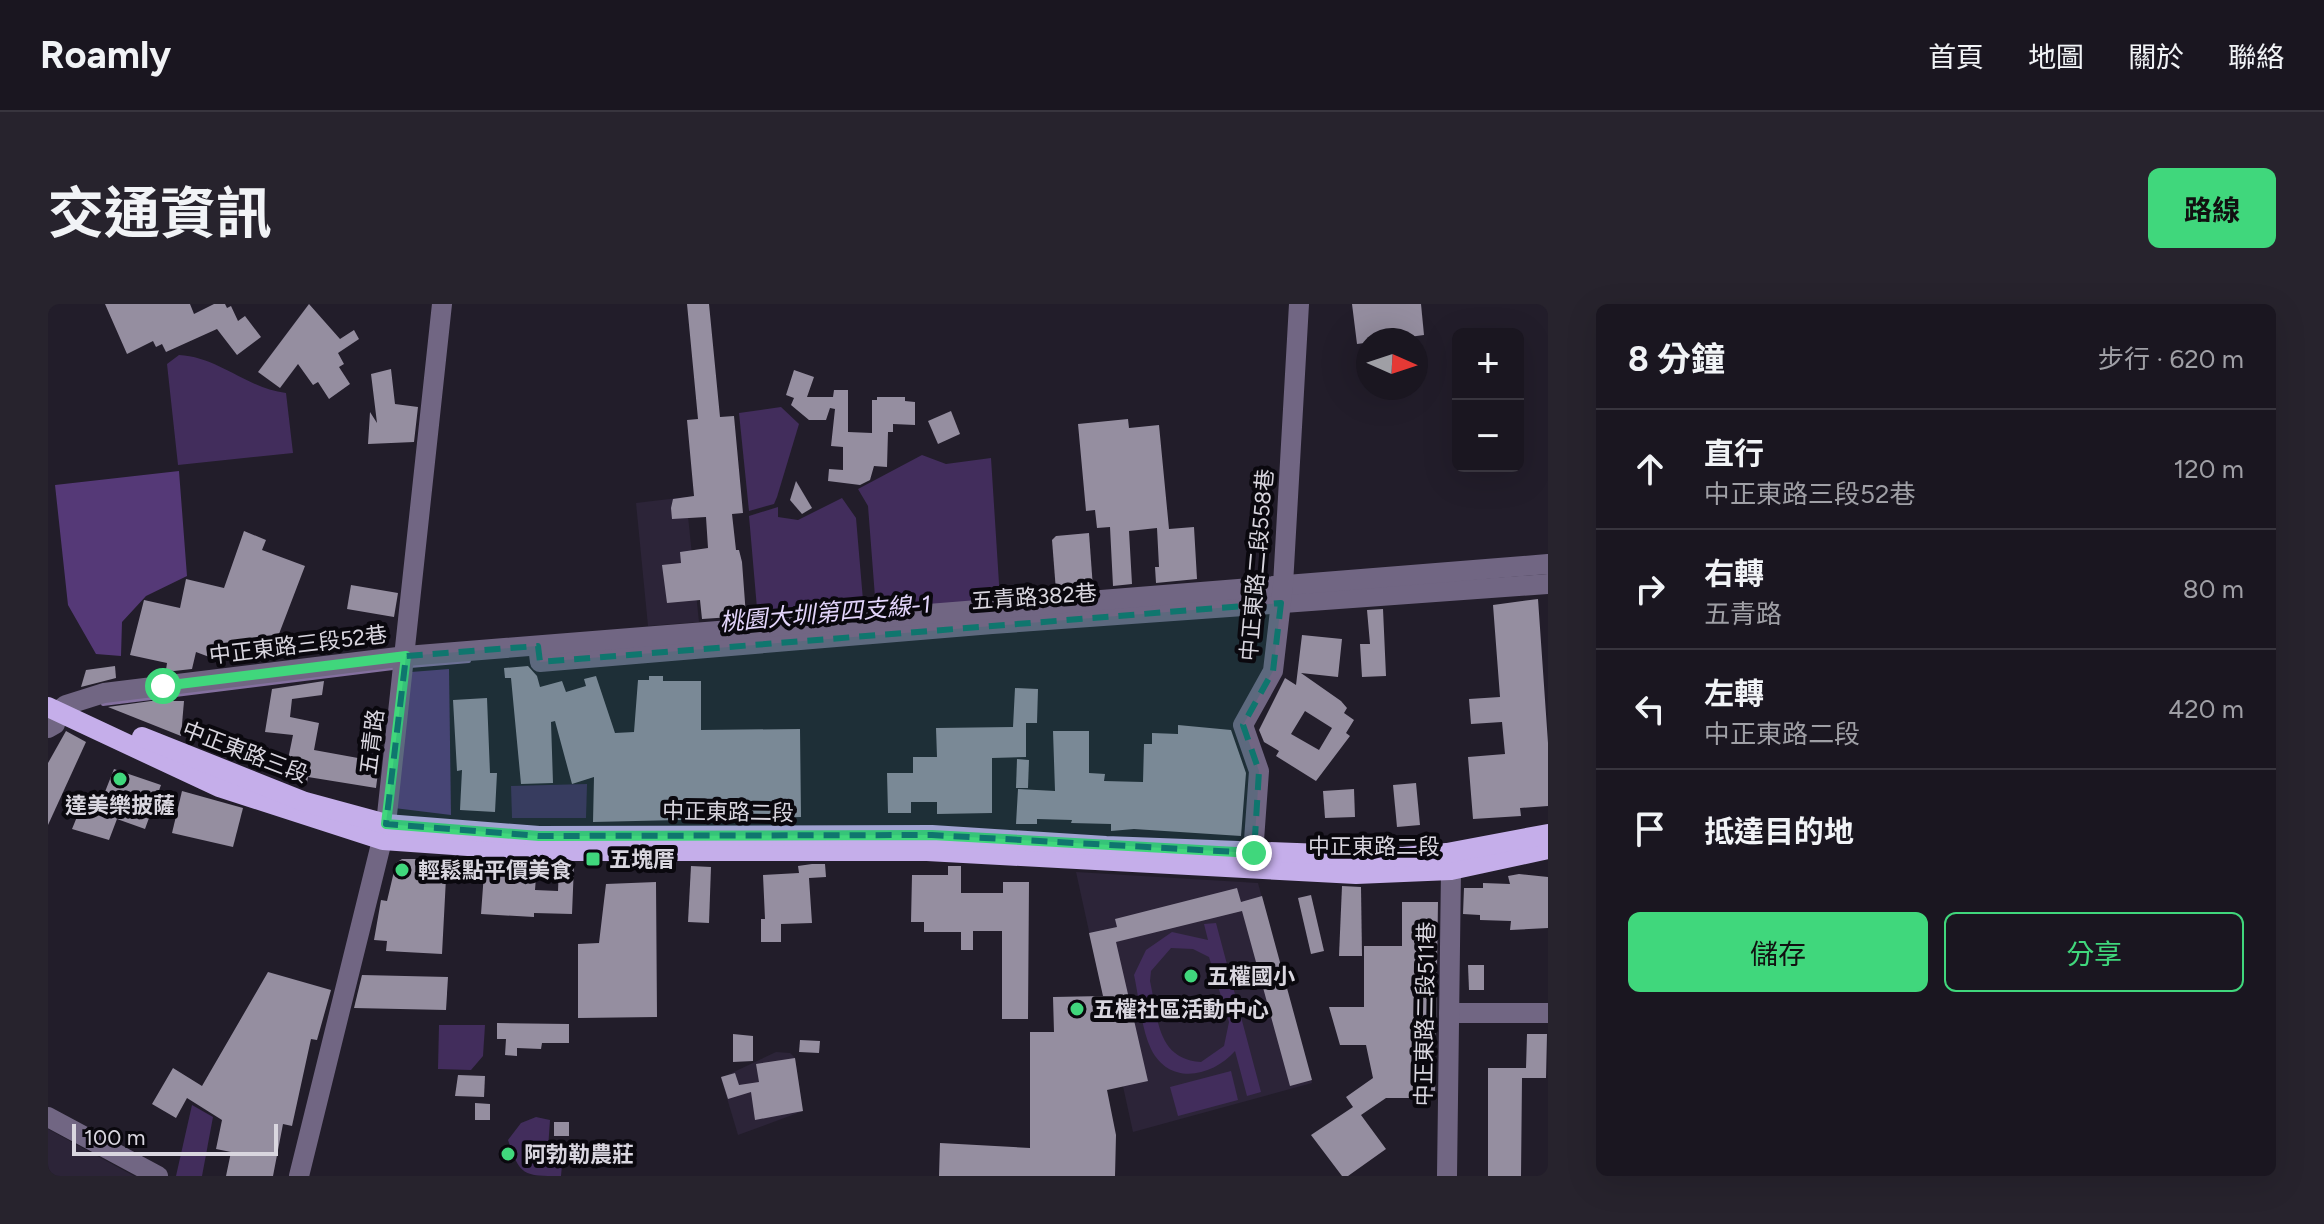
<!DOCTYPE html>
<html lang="zh-TW">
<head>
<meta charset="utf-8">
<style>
	body { margin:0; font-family:Figtree,"Noto Sans TC",sans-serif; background:#27232d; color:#f1f3f6 }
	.controls { position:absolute; right:24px; top:24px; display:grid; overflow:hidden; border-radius:12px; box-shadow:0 8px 32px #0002 }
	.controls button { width:72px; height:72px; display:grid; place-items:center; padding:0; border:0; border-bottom:2px solid #38353e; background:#1a1620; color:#f1f3f6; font:40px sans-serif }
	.compass { position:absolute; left:1308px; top:24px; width:72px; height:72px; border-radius:50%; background:#1a1620; box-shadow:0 8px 32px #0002; rotate:93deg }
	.scale { position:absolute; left:24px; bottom:20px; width:206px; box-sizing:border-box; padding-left:8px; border:4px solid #d9d6df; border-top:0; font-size:22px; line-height:28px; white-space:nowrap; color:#d9d6df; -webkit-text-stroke:6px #0a080e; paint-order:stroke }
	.stop { position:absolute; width:24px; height:24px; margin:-18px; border:6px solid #40d77c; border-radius:50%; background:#fff }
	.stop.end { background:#40d77c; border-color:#fff; box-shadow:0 2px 8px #0008 }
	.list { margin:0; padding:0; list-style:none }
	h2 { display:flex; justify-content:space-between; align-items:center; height:104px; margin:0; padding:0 32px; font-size:34px }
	h2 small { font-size:26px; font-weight:400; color:#9f9fa5 }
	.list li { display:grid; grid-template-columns:52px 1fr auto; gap:24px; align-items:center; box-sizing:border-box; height:120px; padding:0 32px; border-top:2px solid #38353e }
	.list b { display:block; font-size:30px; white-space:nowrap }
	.list p { margin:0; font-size:26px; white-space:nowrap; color:#9f9fa5 }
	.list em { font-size:26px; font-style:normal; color:#9f9fa5 }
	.actions { display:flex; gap:16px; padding:24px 32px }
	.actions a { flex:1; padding:18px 0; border:2px solid #40d77c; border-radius:12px; text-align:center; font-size:28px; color:#40d77c }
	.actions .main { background:#40d77c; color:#111 }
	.icon { flex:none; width:44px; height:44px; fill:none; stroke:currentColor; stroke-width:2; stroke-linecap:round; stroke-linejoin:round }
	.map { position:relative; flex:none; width:1500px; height:872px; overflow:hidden; border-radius:12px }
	header { display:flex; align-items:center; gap:48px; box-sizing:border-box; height:112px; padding:0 40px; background:#1a1620; border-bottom:2px solid #38353e }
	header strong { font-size:38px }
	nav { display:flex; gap:44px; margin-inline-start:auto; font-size:28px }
	.intro { display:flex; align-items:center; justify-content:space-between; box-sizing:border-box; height:192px; padding:0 48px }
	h1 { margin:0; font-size:56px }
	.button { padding:20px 36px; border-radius:12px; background:#40d77c; color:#111; font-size:28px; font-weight:700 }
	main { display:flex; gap:48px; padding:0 48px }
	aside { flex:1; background:#1a1620; border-radius:12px; box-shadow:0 8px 32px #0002 }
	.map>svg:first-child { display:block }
	.built { fill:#2c2438 }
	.green { fill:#422d5c; fill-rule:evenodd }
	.forest { fill:#553977 }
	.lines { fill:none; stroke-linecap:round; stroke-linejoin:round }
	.stream { stroke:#84709f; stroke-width:4 }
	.building { fill:#958ea0; fill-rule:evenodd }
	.minor { stroke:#716683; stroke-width:20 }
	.major { stroke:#c5aeea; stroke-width:20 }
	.route { stroke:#40d77c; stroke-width:10 }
	.marked { fill:#0f766e; fill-opacity:0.2; stroke:#0f766e; stroke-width:6; stroke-dasharray:16 10; stroke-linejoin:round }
	.poi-dot { fill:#40d77c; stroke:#0a080e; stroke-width:3 }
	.labels { text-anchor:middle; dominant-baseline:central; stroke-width:8; stroke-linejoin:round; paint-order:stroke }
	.street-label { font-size:22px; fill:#d9d6df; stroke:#0a080e }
	.poi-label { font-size:22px; font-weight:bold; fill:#d9d6df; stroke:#0a080e; text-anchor:start }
	.water-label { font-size:24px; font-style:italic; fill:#e3d5fb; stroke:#0a080e }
</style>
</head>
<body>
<header>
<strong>Roamly</strong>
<nav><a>首頁</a><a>地圖</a><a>關於</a><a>聯絡</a></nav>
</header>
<div class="intro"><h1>交通資訊</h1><a class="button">路線</a></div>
<main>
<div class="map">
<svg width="1500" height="872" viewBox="0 0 1500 872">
	<rect width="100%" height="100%" fill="#221d2a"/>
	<g class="built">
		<polygon points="638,193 651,318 600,322 588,199"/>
		<polygon points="1028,568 1210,579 1264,779 1085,828"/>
		<polygon points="728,748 742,749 747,754 755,807 690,831 673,774"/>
		<polygon points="0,825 86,872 0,872"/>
	</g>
	<g class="green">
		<path d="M131,51c40,2 69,34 107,38l7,60 -115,12 -11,-101z"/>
		<polygon points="733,103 751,120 729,193 726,200 701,207 691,109"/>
		<polygon points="874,151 898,160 943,154 952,295 828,306 820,202 810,185"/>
		<polygon points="794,194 808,214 816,308 710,316 701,212 730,203 730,213 750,216"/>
		<polygon points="539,480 538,514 464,514 463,482"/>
		<path d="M1168,619l45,169 -14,4 -12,-45c-22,25 -65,36 -84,-2 -10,-21 -12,-52 -17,-74l12,-25 26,-18 36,8 -4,-16zM1123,644l22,1 16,8 20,65 -5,24 -23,16c-45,-3 -43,-45 -51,-81l1,-10z"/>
		<polygon points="391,721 437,721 435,752 423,766 390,765"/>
		<polygon points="1183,767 1190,796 1130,812 1122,783"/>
		<polygon points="144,801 165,813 154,872 128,872"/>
		<path d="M488,813l14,3 -2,29 14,16 -1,11c-38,0 -41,0 -53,-36l13,-17z"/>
	</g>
	<g class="forest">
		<polygon points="131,167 139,272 98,292 74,318 73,352 48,350 20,301 7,181"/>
		<polygon points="401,365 403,511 346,504 363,368"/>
	</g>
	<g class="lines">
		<g class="stream">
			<polyline points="362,362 421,357"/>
			<polyline points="55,400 345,364"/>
		</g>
	</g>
	<g class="building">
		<polygon points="57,0 142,0 146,10 166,0 177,0 179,4 183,2 190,17 197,12 213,33 189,51 169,25 118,48 114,40 108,43 105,37 79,50"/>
		<polygon points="261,0 292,35 306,26 311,35 290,49 296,60 291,63 302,80 281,95 270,78 265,81 250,60 232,84 210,68"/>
		<polygon points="639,0 661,0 672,113 686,112 695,209 684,210 688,246 691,246 694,258 698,312 654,315 652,296 619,299 614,261 633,259 632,248 660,244 658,213 624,215 623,204 625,195 646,192 639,116 650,115"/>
		<polygon points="1304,0 1373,0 1376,31 1309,40"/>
		<polygon points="343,65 347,100 370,103 366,138 320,140 322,108 329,119 323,70"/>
		<polygon points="746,66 766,73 759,93 785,93 786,86 800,86 800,128 824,129 824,96 829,96 829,93 857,93 857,97 867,98 867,121 845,120 845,128 840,128 839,163 826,162 822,176 812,181 780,177 781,165 795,166 795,143 783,142 787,105 782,104 778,116 761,116 743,101 746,94 738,91"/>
		<polygon points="903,107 912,130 890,140 880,117"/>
		<polygon points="1080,115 1081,124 1111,121 1121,225 1146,223 1149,275 1108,279 1107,263 1111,263 1109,224 1081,227 1084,280 1065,282 1062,223 1049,224 1047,206 1038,207 1030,120"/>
		<polygon points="748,177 764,204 754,210 742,196"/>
		<polygon points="196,227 218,236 214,246 257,262 221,356 177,342 172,357 148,348 144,365 126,367 118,366 119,359 82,351 96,296 132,304 138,275 176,284"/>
		<polygon points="1041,229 1045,284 1008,287 1004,236 1008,232"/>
		<polygon points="303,281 350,289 346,313 299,305"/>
		<polygon points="1490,295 1500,439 1500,502 1472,504 1473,512 1425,515 1420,453 1457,450 1454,418 1423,420 1421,395 1452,393 1445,301"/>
		<polygon points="1335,305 1338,372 1314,373 1312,340 1322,340 1319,306"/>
		<path d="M1254,331l40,4 -4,38 -37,-4 40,28 6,7 -3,5 10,7 -8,13 4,3 -34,45 -40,-25 3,-5 -15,-9 -5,-12 26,-52 11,7zM1257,407l27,17 -13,22 -28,-16z"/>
		<polygon points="67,362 68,374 33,383 38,366"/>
		<polygon points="480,362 489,372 492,383 514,377 518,388 538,382 536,375 548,372 567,429 586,428 590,376 601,376 601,372 615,372 615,377 653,377 653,426 752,425 753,513 545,518 546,473 524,480 507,417 503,418 505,479 473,480 463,374 457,374 456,364"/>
		<polygon points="276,377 274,391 244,395 242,413 271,419 266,446 310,454 311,448 332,453 328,484 260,473 259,479 236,475 245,431 217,428 224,385"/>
		<polygon points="967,384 990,385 989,419 978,419 978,453 944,454 944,509 889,510 889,498 863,498 863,509 840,509 839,469 865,469 865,453 889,453 888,424 965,423"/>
		<polygon points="439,394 442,469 449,469 447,508 412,506 414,466 409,467 405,396"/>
		<polygon points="103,397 136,397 133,432 60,403"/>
		<polygon points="1130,421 1183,426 1198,469 1193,532 1086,525 1063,527 1063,520 1023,519 1024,516 989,515 989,520 968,520 970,485 1007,487 1005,427 1041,427 1041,469 1057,470 1056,477 1095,478 1096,440 1104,440 1104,429 1130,430"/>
		<polygon points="18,427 38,438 0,521 0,459"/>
		<polygon points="969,455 981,456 980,484 968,484"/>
		<polygon points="66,465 113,481 97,525 69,515 61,536 24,525 33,503 49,508"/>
		<polygon points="1368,479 1372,521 1349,523 1345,481"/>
		<polygon points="1306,485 1307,513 1277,514 1275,487"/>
		<polygon points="134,487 195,504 185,543 124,529"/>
		<polygon points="354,555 399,555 394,650 338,647 339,637 326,636 333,596 339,597 348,559"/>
		<polygon points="467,558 489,560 487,586 510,587 511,561 526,561 524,610 486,609 486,613 433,610 436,569 466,571"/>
		<polygon points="764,560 777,560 778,573 761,574 764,619 733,620 733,638 713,638 713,615 717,615 715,571 751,569 750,562"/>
		<polygon points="643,562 663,563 661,619 640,618"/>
		<polygon points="900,562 913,562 913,589 955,589 955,578 981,578 980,715 954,715 954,627 925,627 925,646 913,646 913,628 876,628 876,618 863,618 864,571 900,571"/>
		<polygon points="1471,570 1500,573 1500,624 1462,626 1463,617 1432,616 1432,611 1415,610 1416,584 1435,584 1435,579 1462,580 1460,572"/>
		<polygon points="608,578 609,713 530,714 530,640 551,639 558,580"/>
		<polygon points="1294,582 1313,583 1314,652 1291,652"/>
		<polygon points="1189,584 1193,598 1214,592 1264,776 1242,782 1194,607 1068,638 1100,777 1059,786 1068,831 1067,872 891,872 892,839 982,844 982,728 1006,728 1005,693 1055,692 1041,629 1069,623 1067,615"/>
		<polygon points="1263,591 1276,647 1263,650 1250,594"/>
		<polygon points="1354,598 1390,598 1387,794 1338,794 1313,811 1338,845 1300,872 1294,872 1263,831 1305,803 1298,793 1325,774 1318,741 1292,741 1281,703 1316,703 1316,642 1354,642"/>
		<polygon points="1420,661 1436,661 1436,686 1421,686"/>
		<polygon points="220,668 283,686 269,736 263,735 244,822 235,820 225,872 178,872 183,848 168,845 174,816 139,794 128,814 104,800 125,764 154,782"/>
		<polygon points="314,671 400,673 398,706 306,704"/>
		<polygon points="449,719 521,720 521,739 494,739 493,745 469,744 469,752 457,751 458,735 449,735"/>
		<polygon points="685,730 705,732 705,757 685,758"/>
		<polygon points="1479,730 1499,730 1498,774 1474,774 1473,872 1440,872 1440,764 1478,764"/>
		<polygon points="752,736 772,737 771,749 751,748"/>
		<polygon points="747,754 755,807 707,816 703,788 680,795 673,773 687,769 691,781 711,778 708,760"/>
		<polygon points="410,771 437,772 436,793 407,792"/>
		<polygon points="427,799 442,800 442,816 427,816"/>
		<rect x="506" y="818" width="15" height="14"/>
	</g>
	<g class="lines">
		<g class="minor">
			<polyline points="490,342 492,358 944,320 1500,280"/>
			<polyline points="0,424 7,420 9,408 18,401 56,389 358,352 1500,260"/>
			<polyline points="1204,564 1211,467 1195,421 1225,367 1235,281 1251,0"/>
			<polyline points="1401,709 1500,709"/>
			<polyline points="0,813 110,872"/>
			<polyline points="251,872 338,520 394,0"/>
			<polyline points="1399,872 1403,566 1399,549"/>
		</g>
		<g class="major">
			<polyline points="0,403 171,483 335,536 489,547 879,547 1308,570 1403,566 1500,545"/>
			<polyline points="94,433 257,498 338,520 491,532 884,531 1058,542 1355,553 1399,549 1500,530"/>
		</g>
	</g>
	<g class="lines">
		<polyline class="route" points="115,382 358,352 338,520 491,532 884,531 1206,549"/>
	</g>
	<path class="marked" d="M1233,299l-8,68 -30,54 16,46 -5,82 -322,-18 -393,1 -153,-12 20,-168 132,-10 2,16z"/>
	<g class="poi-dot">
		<circle cx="72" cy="475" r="8"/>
		<rect x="537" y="547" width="16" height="16" rx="4"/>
		<circle cx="354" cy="566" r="8"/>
		<circle cx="1143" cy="672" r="8"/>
		<circle cx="1029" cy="705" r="8"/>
		<circle cx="460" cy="850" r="8"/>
	</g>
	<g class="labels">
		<g class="street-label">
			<text transform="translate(1209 261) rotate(-85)">中正東路二段558巷</text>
			<text transform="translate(986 293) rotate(-4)">五青路382巷</text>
			<text transform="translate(250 341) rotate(-7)">中正東路三段52巷</text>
			<text transform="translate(324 438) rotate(-83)">五青路</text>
			<text transform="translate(197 448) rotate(21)">中正東路三段</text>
			<text transform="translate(680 508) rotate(1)">中正東路二段</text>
			<text x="1326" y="542">中正東路二段</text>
			<text transform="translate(1377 710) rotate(-89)">中正東路二段511巷</text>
		</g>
		<g class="poi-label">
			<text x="72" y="501" text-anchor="middle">達美樂披薩</text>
			<text x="561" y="555">五塊厝</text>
			<text x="370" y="566">輕鬆點平價美食</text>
			<text x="1159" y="672">五權國小</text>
			<text x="1045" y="705">五權社區活動中心</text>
			<text x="476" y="850">阿勃勒農莊</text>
		</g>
		<g class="water-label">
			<text transform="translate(777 309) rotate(-5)">桃園大圳第四支線-1</text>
		</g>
	</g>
</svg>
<div class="controls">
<button>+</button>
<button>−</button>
</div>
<svg class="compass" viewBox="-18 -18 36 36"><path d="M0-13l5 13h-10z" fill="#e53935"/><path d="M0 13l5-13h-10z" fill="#9f9fa5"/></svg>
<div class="scale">100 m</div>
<div class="stop" style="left:115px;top:382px"></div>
<div class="stop end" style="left:1206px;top:549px"></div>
</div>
<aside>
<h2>8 分鐘<small>步行 · 620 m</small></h2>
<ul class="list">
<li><svg class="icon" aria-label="ahead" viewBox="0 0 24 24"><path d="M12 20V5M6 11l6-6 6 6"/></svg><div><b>直行</b><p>中正東路三段52巷</p></div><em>120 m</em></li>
<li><svg class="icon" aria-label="right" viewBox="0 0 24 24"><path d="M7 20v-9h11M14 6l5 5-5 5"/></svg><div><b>右轉</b><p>五青路</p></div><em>80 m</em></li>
<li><svg class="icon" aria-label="left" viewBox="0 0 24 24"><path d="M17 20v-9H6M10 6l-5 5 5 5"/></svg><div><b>左轉</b><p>中正東路二段</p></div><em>420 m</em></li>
<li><svg class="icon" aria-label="arrive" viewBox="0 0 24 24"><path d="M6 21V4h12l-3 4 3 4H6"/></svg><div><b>抵達目的地</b></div></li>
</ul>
<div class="actions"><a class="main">儲存</a><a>分享</a></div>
</aside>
</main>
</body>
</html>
